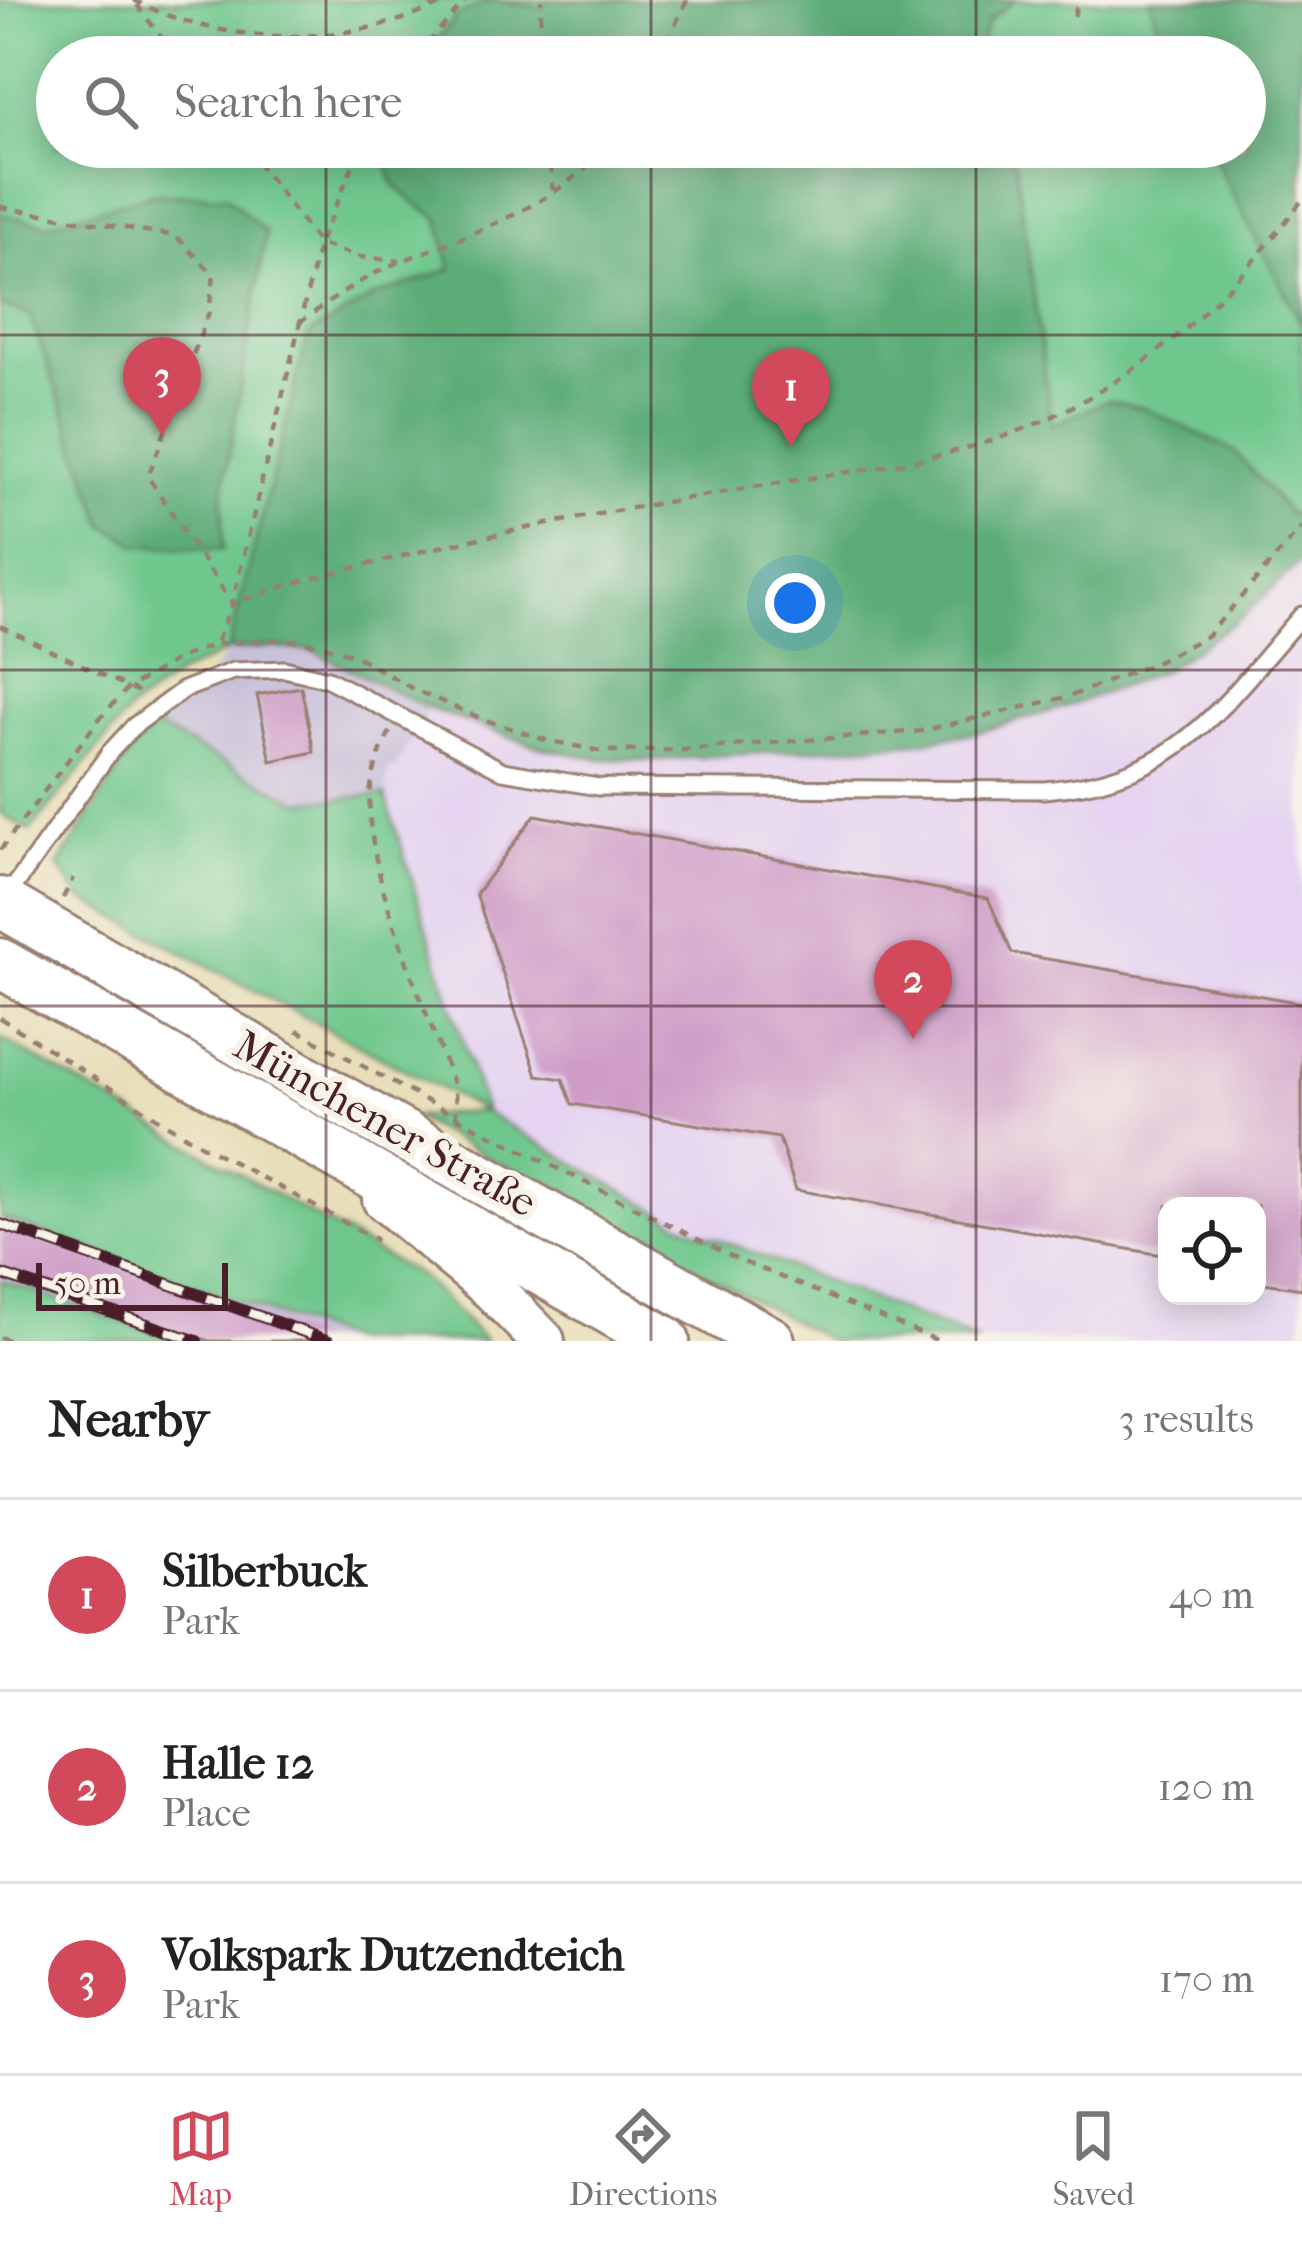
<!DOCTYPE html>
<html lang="en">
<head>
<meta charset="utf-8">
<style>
	body { margin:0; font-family:"IM FELL French Canon",serif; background:#f6f6f6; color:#222 }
	.controls { position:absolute; right:36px; bottom:36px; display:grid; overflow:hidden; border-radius:24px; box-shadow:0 6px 30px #0003 }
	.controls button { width:108px; height:108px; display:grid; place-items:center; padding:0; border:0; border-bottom:3px solid #e0e0e0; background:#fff; color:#222; font:60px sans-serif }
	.scale { position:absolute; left:36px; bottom:30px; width:192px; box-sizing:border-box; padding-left:12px; border:6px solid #4a1f2b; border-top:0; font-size:33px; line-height:42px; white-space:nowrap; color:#4a1f2b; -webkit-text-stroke:9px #f7f3e8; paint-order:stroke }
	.you { position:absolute; left:795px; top:603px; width:42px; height:42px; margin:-30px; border:9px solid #fff; border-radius:50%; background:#1a73e8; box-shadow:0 0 0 18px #1a73e833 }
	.badge { display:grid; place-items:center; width:78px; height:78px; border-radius:50%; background:#d1495b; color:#fff; font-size:39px; font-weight:700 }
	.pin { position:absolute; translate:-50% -99px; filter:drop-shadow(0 3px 6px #0008) }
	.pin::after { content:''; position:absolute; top:63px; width:42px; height:36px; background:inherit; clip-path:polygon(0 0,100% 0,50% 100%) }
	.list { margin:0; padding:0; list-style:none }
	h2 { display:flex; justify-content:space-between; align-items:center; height:156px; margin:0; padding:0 48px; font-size:51px }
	h2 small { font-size:39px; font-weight:400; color:#767676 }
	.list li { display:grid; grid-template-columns:78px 1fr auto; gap:36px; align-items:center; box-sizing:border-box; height:192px; padding:0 48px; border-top:3px solid #e0e0e0 }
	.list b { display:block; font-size:45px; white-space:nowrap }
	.list p { margin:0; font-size:39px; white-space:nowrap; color:#767676 }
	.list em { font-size:39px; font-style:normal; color:#767676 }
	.icon { flex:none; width:66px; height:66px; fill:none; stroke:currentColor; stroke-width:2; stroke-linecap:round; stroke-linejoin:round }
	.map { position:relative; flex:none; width:1302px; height:1341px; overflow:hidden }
	.search { position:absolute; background:#fff; box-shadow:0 6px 30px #0003; left:36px; right:36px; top:36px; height:132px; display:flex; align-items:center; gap:30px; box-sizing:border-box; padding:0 42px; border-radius:66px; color:#767676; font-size:45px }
	.sheet { height:732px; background:#fff }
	nav { display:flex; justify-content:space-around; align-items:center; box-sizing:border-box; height:168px; border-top:3px solid #e0e0e0; background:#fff; font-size:33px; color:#767676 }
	nav a { display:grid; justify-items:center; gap:6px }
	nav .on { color:#d1495b }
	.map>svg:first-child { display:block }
	.built { fill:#e5d3f1; fill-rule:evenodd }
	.industrial { fill:#c7c0d9 }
	.green { fill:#70c78d; stroke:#5d735c; stroke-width:3; fill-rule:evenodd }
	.forest { fill:#5cac78; stroke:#536652; stroke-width:3 }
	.building { fill:#ce9bc7 }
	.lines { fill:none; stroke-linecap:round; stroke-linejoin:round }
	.lane-casing { stroke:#997f72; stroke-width:21 }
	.secondary-casing { stroke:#997f72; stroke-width:48 }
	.primary-casing { stroke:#997f72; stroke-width:54 }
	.path { stroke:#997f72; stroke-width:4.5; stroke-dasharray:9 9; stroke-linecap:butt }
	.lane { stroke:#fff; stroke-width:15 }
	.secondary { stroke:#fff; stroke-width:42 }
	.primary { stroke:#fff; stroke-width:48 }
	.rail-casing { stroke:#4a1f2b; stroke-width:12 }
	.rail { stroke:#f7f3e8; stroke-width:8; stroke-dasharray:22; stroke-linecap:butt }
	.grid { fill:none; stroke:#4a1f2b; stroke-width:3; stroke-opacity:0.55 }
	.labels { text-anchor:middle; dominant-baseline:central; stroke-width:12; stroke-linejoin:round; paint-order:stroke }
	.street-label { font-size:42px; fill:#4a1f2b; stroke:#f7f3e8 }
</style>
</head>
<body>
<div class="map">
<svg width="1302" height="1341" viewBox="0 0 1302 1341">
	<rect width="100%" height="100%" fill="#f7f3e8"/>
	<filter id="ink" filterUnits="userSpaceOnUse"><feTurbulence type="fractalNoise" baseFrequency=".00833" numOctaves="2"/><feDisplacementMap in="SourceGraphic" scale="24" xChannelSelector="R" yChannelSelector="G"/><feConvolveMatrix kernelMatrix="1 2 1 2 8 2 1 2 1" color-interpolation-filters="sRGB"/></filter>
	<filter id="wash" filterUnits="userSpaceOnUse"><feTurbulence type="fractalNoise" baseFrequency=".004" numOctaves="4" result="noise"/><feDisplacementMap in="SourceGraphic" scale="48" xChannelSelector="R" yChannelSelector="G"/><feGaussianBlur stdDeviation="2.7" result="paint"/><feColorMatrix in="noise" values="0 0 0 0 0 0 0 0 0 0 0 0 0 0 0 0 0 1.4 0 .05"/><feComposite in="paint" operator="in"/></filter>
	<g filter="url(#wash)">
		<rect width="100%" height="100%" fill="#e8dfba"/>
		<path class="built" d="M1302,560v781h-324l-296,-116 -197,-113 -100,-317 5,-28 5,2 33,-61 114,40 59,11 317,-17 61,-10 95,-28 90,-34 82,-56zM1167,1206h90v90h-90z"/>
		<g class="industrial">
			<polygon points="272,647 314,651 428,708 395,769 389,768 385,795 299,802 154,726 192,701 228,650"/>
			<polygon points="0,1217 361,1341 180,1341 0,1280"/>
		</g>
		<g class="green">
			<path d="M0,0h1302v560l-56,54 -82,56 -90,34 -95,28 -61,10 -262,18 -55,-1 -59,-11 -114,-40 -114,-57 -42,-4 -43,3 -53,26 -45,33 -101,122 -30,-17zM57,57h1188v90h-1188z"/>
			<polygon points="154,726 299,802 385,795 485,1112 683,1225 978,1341 830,1341 413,1117 483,1111 80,898 58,866 128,754"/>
			<polygon points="0,1038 421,1277 485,1341 350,1341 0,1218"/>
			<polygon points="0,1280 179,1341 10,1341 0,1338"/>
		</g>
		<g class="forest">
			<polygon points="492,0 542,8 545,0 1015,0 988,21 976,57 422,57 457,16"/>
			<polygon points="1150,0 1302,0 1302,325 1208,147 1245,147 1245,57 1168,57"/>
			<path d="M389,147h617l10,19 36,259 57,-25 35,8 90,43 57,65 11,-10v54l-56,54 -82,56 -90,34 -95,28 -61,10 -262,18 -55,-1 -59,-11 -114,-40 -114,-57 -42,-4 -44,3 80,-315 67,-39 76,-27 -12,-50c-26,-18 -61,-35 -50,-72z"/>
			<polygon points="154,194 226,196 266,233 223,493 223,550 137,545 104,524 30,315 0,305 0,214 47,224"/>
		</g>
		<g id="blocks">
			<g class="building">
				<polygon points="301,687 314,752 271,761 257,695"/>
				<polygon points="535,815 988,898 1012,953 1302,1003 1302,1289 1257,1282 1257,1206 1167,1206 1167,1256 796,1190 779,1138 572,1104 563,1079 537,1075 476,894"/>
				<polygon points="0,1228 186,1289 321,1341 209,1341 0,1269"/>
			</g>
		</g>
	</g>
	<g filter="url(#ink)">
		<use href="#blocks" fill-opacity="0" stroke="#997f72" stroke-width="3"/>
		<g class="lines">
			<defs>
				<path id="lane" d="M6,898l104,-146 24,-26 49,-36 50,-19 51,-2 44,10 175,92 95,16 446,3c135,-10 175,-81 258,-175"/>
				<polyline id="secondary" points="384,1199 493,1290 543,1341"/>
				<g id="primary">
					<polyline points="0,902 316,1086 770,1341"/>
					<polyline points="0,963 665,1341"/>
				</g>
			</defs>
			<use href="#lane" class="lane-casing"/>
			<use href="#secondary" class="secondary-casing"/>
			<use href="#primary" class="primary-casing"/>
			<g class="path">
				<path d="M134,0c90,49 224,47 315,0"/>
				<polyline points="137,5 176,57"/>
				<polyline points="1074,16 1079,0"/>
				<polyline points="416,57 466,0"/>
				<polyline points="540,57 541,0"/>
				<polyline points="660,57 687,0"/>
				<polyline points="246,147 319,244 360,257 400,261"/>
				<polyline points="548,147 553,190"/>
				<path d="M0,207l176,29 38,39 -5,37 -61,165 84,127c51,-20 104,-32 158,-45 124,-31 249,-53 376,-74 96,-16 194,-25 283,-67 105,-49 185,-126 253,-218"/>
				<path d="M299,323c33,-23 66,-48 105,-63 69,-26 153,-56 203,-113"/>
				<polyline points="0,626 141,693"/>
				<polyline points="217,641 232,604 319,244 361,147"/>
				<path d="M390,732c-15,27 -23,59 -20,90 10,88 55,183 85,267l1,28"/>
				<polyline points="0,850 100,718 128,688 184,656 216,644 284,639 317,644 354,655 415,690 480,718 542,739 599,751 682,750 921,731 1071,696 1157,662 1208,635 1302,527"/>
				<polyline points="63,898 73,878"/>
				<polyline points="0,1018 187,1137 377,1240"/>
				<polyline points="297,1030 456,1117 739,1260 939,1341"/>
				<polyline points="0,1337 10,1341"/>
			</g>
			<use href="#lane" class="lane"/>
			<use href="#secondary" class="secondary"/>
			<use href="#primary" class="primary"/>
			<defs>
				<g id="rail">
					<polyline points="0,1224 329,1341"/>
					<polyline points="0,1274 197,1341"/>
				</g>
			</defs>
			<use href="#rail" class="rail-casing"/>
			<use href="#rail" class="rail"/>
		</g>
	</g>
	<path class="grid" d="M326,0v57M651,0v57M976,0v57M326,147v1194M651,147v1194M976,147v1194M0,335h1302M0,670h1302M0,1006h1302"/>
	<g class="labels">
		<g class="street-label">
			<text transform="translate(385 1124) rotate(29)">Münchener Straße</text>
		</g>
	</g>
</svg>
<div class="controls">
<button><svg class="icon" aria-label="locate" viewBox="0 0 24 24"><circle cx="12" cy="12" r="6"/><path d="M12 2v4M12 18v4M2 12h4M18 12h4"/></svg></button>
</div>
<div class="scale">50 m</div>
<div class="you"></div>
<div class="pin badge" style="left:791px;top:447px">1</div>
<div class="pin badge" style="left:913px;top:1039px">2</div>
<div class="pin badge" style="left:162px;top:436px">3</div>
<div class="search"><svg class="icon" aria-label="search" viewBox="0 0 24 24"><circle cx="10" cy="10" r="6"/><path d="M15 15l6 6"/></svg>Search here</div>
</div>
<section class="sheet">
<h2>Nearby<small>3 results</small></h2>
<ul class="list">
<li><span class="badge">1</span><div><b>Silberbuck</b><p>Park</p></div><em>40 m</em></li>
<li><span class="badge">2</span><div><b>Halle 12</b><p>Place</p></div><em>120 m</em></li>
<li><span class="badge">3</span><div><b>Volkspark Dutzendteich</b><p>Park</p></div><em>170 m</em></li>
</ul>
</section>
<nav>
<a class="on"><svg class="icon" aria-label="map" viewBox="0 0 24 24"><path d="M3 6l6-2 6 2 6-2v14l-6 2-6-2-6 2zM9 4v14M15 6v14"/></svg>Map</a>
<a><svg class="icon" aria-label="directions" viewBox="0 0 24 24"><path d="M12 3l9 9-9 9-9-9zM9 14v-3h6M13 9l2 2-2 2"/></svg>Directions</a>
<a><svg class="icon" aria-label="saved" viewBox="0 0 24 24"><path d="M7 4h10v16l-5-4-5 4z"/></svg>Saved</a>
</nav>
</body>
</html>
